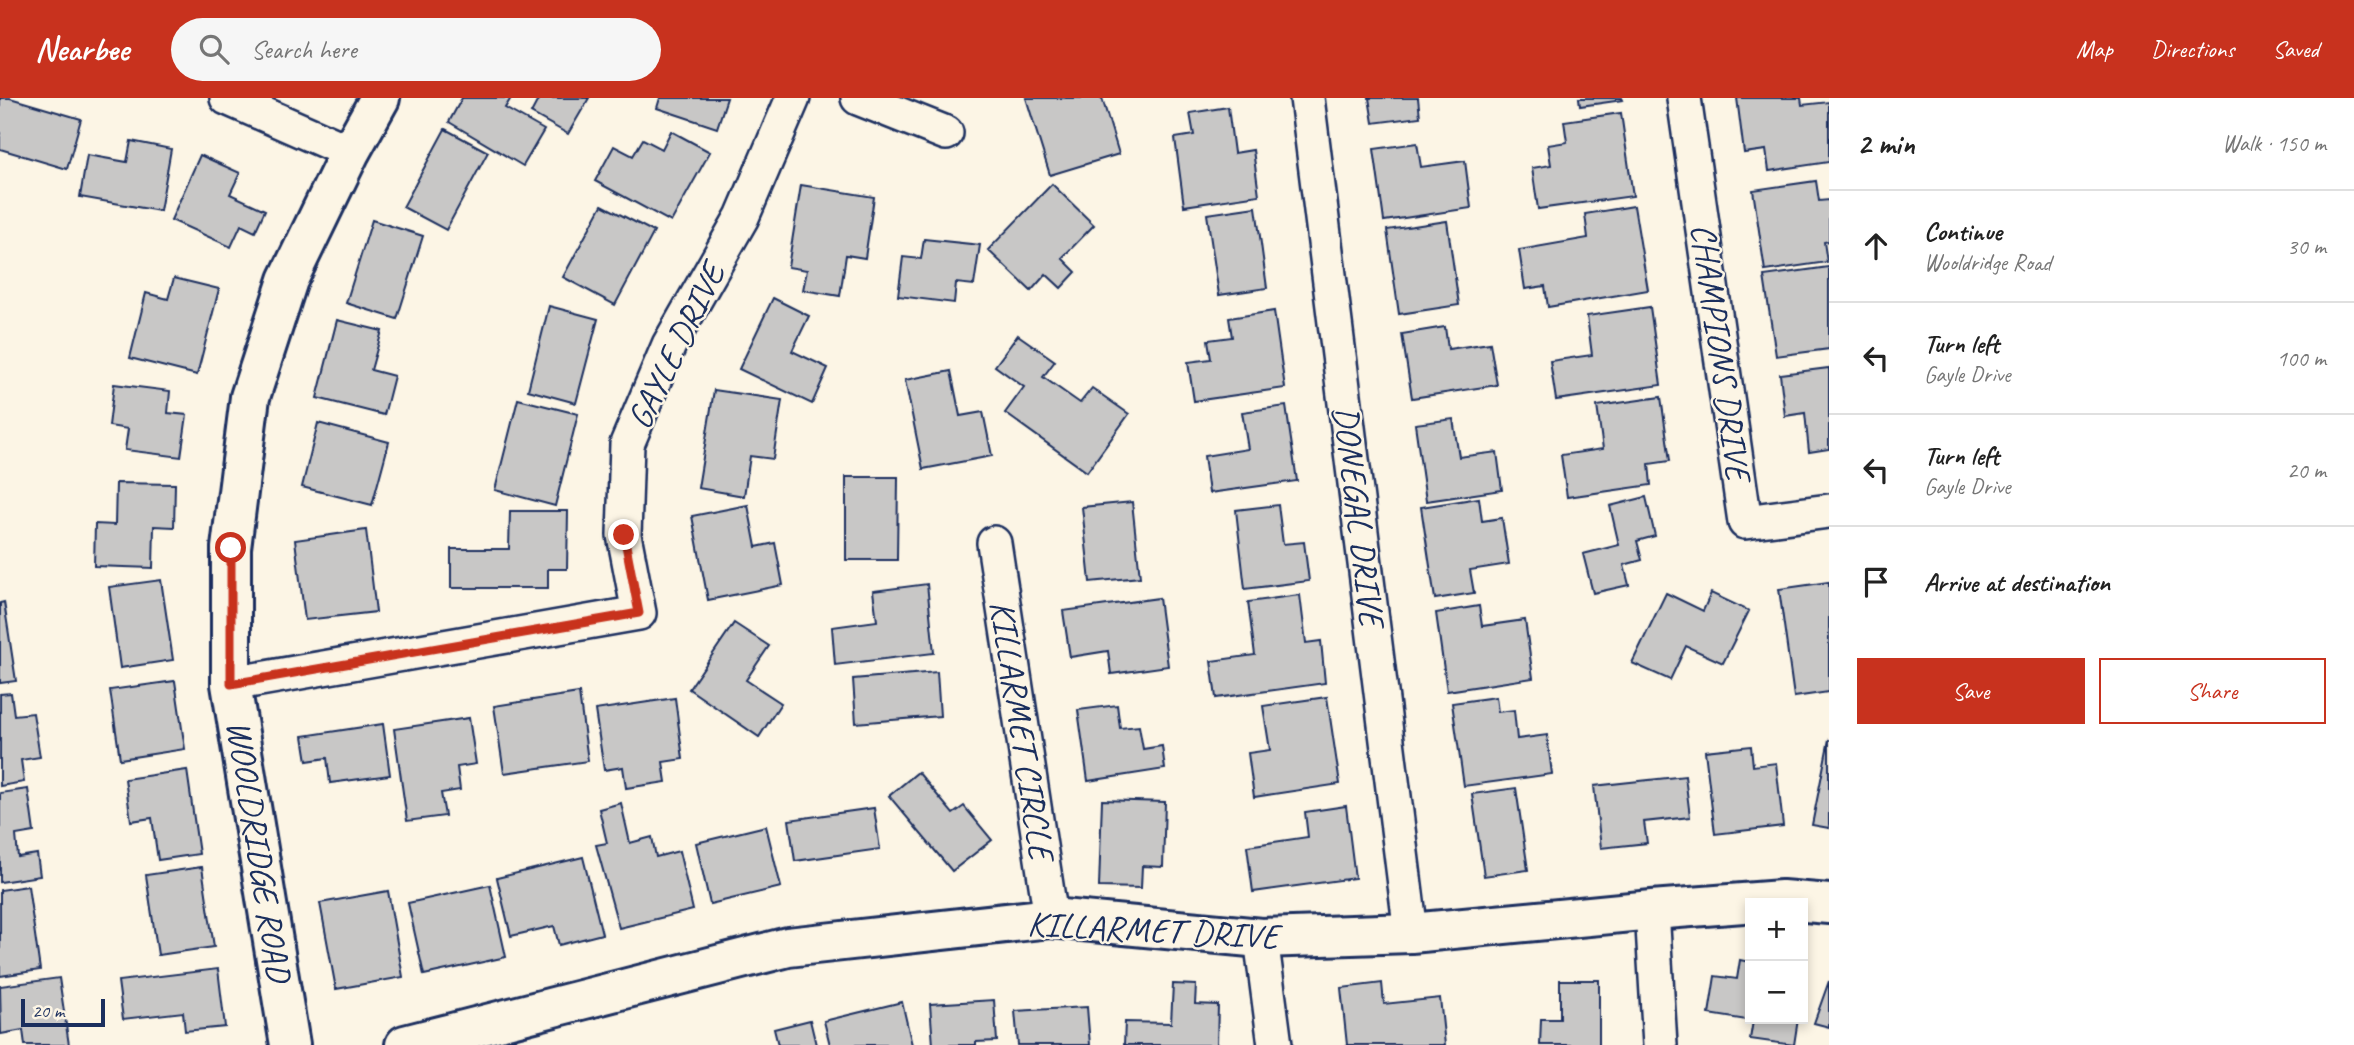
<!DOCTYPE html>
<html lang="en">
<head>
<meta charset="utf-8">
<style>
	body { margin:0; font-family:Caveat,sans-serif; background:#f6f6f6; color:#222 }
	.controls { position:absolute; right:21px; bottom:21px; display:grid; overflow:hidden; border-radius:0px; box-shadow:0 4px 10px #0003 }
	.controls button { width:63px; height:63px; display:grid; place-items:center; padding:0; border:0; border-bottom:2px solid #e0e0e0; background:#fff; color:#222; font:35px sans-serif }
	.scale { position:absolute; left:21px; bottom:18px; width:84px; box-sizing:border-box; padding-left:7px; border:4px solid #1b2f5e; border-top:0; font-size:19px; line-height:24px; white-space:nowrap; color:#1b2f5e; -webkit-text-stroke:5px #fcf5e5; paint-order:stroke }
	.stop { position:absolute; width:21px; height:21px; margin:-16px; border:5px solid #c8321e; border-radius:50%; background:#fff }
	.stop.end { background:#c8321e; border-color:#fff; box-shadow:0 2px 7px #0008 }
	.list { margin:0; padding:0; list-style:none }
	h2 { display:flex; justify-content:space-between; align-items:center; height:91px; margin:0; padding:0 28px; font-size:30px }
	h2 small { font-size:23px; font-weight:400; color:#767676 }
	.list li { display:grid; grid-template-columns:46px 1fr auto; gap:21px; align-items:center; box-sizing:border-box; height:112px; padding:0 28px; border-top:2px solid #e0e0e0 }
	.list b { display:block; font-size:26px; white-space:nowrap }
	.list p { margin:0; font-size:23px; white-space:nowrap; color:#767676 }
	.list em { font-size:23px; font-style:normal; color:#767676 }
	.actions { display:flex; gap:14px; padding:21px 28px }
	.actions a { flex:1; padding:16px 0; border:2px solid #c8321e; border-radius:0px; text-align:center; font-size:24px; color:#c8321e }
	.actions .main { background:#c8321e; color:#fff }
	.icon { flex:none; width:38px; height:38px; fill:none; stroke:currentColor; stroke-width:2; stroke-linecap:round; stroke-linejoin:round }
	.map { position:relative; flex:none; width:1829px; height:947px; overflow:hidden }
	header { display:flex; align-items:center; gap:42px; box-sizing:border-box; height:98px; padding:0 35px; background:#c8321e; color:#fff }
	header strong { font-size:33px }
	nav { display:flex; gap:38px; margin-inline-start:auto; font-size:24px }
	.search { width:490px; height:63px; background:#f6f6f6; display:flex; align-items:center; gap:18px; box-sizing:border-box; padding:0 24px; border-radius:38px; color:#767676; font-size:26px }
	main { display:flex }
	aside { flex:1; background:#fff }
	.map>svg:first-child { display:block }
	.building { fill:#c8c7c6; stroke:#1b2f5e; stroke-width:2 }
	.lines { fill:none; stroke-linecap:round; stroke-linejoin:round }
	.street-casing { stroke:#1b2f5e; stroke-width:38 }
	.secondary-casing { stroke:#1b2f5e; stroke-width:44 }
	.street { stroke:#fcf5e5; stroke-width:33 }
	.secondary { stroke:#fcf5e5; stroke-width:38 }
	.route { stroke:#c8321e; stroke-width:9 }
	.labels { text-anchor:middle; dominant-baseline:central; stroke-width:5; stroke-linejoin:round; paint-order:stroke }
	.street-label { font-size:35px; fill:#1b2f5e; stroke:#fcf5e5 }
</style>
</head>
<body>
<header>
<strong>Nearbee</strong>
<div class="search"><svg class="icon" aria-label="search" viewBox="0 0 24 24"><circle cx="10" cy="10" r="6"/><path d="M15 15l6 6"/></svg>Search here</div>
<nav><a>Map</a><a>Directions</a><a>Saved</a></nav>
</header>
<main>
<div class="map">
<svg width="1829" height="947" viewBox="0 0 1829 947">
	<rect width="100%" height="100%" fill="#fcf5e5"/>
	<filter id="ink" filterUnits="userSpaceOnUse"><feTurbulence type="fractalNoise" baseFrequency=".0143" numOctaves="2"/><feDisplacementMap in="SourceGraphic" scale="14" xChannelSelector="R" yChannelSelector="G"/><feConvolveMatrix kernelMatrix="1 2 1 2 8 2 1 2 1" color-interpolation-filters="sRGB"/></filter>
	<g filter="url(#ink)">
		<g class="building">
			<polygon points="0,0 10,0 81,21 67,71 0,51"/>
			<polygon points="462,0 511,0 505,10 544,32 523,68 449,24"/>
			<polygon points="539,0 589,0 568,36 531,15"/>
			<polygon points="660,0 727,0 717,30 657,10"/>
			<polygon points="1026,0 1102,0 1119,56 1050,77"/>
			<polygon points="1369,0 1418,0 1420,19 1373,25"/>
			<polygon points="1579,0 1622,0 1623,2 1580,8"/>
			<polygon points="1737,0 1801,0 1802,7 1829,4 1829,64 1769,73 1766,52 1744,55"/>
			<polygon points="1228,9 1234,55 1253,52 1259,97 1184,108 1175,40 1194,37 1190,15"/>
			<polygon points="1621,15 1633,98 1538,111 1532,70 1551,67 1548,47 1567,44 1564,23"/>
			<polygon points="445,31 488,54 446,132 403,109"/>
			<polygon points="671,33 710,54 671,124 595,83 614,48 633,58 643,41 662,51"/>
			<polygon points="131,43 171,51 160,113 80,99 87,57 127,64"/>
			<polygon points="1417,45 1421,69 1465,63 1471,110 1384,123 1374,51"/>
			<polygon points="200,57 240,75 230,96 265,112 255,134 241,127 231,149 171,122"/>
			<polygon points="1816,83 1819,103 1829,102 1829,143 1824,144 1827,164 1765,173 1753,92"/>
			<polygon points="1052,86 1094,127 1062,160 1076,174 1061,190 1046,176 1031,193 988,152"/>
			<polygon points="801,87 874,99 865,160 846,157 840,198 803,192 807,172 788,169"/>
			<polygon points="602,107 654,134 615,207 563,179"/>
			<polygon points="1634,108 1648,192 1548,209 1545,188 1525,191 1519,152 1588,140 1585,116"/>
			<polygon points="1256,109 1267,190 1219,197 1207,116"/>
			<polygon points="372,122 423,138 397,221 346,205"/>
			<polygon points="1447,123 1459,207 1399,216 1387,132"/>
			<polygon points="924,141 980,147 974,187 956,185 954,205 898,198 903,159 921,161"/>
			<polygon points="1829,169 1829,251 1776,258 1764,178"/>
			<polygon points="174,180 219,191 197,277 130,260 146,195 168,201"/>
			<polygon points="773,200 809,218 792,253 828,270 812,306 739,271"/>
			<polygon points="549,208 598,221 576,305 528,292"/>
			<polygon points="1650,209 1661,287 1556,302 1550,263 1592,257 1587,218"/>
			<polygon points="1274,213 1285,290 1194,303 1188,264 1211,261 1208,242 1232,239 1229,220"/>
			<polygon points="337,222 382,233 371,272 394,278 384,317 317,300"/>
			<polygon points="1445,229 1448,251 1490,245 1497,287 1412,300 1402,236"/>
			<polygon points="1018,237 1055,263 1043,279 1080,305 1092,290 1129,316 1087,374 1005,315 1024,289 995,268"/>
			<polygon points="1829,270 1829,351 1809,354 1805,315 1785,318 1780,276"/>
			<polygon points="951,273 960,318 983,314 992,358 923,371 905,282"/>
			<polygon points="114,286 170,293 168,315 187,317 181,359 125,352 128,331 109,328"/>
			<polygon points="714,292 782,302 773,361 750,358 744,398 698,390"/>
			<polygon points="1661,299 1670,363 1649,366 1651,387 1567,399 1561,357 1603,351 1597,308"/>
			<polygon points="518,301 578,316 555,408 495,392"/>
			<polygon points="1286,308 1297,383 1209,395 1204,358 1248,351 1242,314"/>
			<polygon points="1453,321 1459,359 1497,354 1502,392 1426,403 1415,326"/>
			<polygon points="318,325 389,344 372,407 302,389"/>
			<polygon points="846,379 898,379 897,462 846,462"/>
			<polygon points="116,385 175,386 174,429 154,428 153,470 94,468 95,426 115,427"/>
			<polygon points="1646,399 1655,438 1637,443 1642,462 1624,467 1629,487 1593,495 1583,456 1619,447 1610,408"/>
			<polygon points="1479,400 1482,423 1502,420 1509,466 1470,472 1474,495 1435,501 1421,409"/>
			<polygon points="1132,404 1140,479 1090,484 1082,409"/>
			<polygon points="748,407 756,449 775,445 783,487 708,502 692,418"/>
			<polygon points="1278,407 1283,446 1304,444 1309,483 1245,491 1236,412"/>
			<polygon points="510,413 568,413 567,471 548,471 548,490 451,490 451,451 509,451"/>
			<polygon points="366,432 376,514 305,522 295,442"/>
			<polygon points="161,482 173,562 120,570 109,489"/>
			<polygon points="1829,484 1829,594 1794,599 1779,491"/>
			<polygon points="927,486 934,555 835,567 832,529 877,523 873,493"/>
			<polygon points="1666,495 1703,513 1711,495 1749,513 1723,565 1686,548 1670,582 1632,565"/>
			<polygon points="1300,497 1306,545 1321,543 1325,585 1216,600 1211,563 1255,557 1248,504"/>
			<polygon points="1159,500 1168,568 1111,576 1108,553 1070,559 1063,513"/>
			<polygon points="4,504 16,583 0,585 0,505"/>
			<polygon points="1479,508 1482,528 1525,522 1533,580 1447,593 1436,515"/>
			<polygon points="734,525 769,548 746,582 781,605 759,639 689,591"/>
			<polygon points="937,574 940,618 856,625 853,581"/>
			<polygon points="175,583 185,651 120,661 110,592"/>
			<polygon points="11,595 14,617 33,615 40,659 21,662 24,684 0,688 0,596"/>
			<polygon points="579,595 588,663 504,675 494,608"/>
			<polygon points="1327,599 1340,686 1254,699 1248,655 1270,652 1263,608"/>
			<polygon points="1496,599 1498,614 1514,612 1517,641 1547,637 1552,676 1464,688 1452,605"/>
			<polygon points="675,600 683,661 663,664 666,684 626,690 623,669 604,672 595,612"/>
			<polygon points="1117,607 1120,630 1139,628 1143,651 1162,648 1165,671 1088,683 1078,612"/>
			<polygon points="469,620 476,666 457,669 460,692 441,695 445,718 407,723 394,631"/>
			<polygon points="383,626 390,677 330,685 327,660 307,663 303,638"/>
			<polygon points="1829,641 1829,730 1812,727"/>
			<polygon points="1751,648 1753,668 1776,665 1783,728 1715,736 1705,653"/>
			<polygon points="187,672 199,756 158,762 152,720 131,723 125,681"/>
			<polygon points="918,674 953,716 964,708 992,742 952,773 889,698"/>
			<polygon points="1685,678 1690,719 1644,724 1647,745 1601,750 1594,688"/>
			<polygon points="1516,690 1528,772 1484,778 1472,696"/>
			<polygon points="28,691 34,734 16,737 18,759 37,756 40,778 0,784 0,695"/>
			<polygon points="1102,702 1165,704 1163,769 1142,768 1141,790 1099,789"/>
			<polygon points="621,705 630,745 652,739 656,759 679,753 693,812 619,830 596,747 607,745 599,711"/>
			<polygon points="1346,708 1355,780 1253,794 1247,748 1308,739 1305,714"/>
			<polygon points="874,710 880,751 795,763 789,722"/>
			<polygon points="766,728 781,789 710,806 696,745"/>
			<polygon points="583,759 602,836 559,847 554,828 511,838 497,780"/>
			<polygon points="202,769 214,849 158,857 146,777"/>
			<polygon points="490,787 506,859 424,877 408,805"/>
			<polygon points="28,788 40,872 0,878 0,792"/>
			<polygon points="388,793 403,879 336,891 320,805"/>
			<polygon points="1740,862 1750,864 1750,921 1798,921 1794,947 1750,941 1753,923 1709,916 1715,878 1737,881"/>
			<polygon points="218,871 225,929 185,933 183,914 123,921 118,883"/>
			<polygon points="59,880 69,947 25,947 23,932 1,936 0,888"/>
			<polygon points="1560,882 1599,882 1599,947 1540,947 1541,921 1560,921"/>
			<polygon points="1829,883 1829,929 1814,925"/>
			<polygon points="1382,885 1384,906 1440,900 1445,947 1347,947 1341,890"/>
			<polygon points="1173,886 1196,887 1195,906 1218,907 1217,947 1124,947 1125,924 1171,925"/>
			<polygon points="994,902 997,943 976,944 976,947 933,947 930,906"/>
			<polygon points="902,904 912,947 830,947 824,923"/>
			<polygon points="1087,909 1090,947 1018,947 1015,913"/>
			<polygon points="810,922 816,947 778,947 774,931"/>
		</g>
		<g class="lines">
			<defs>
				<g id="street">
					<polyline points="227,0 350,54"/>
					<polyline points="858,0 946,35"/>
					<polyline points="1307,0 1411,835"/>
					<polyline points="1684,0 1745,424 1829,413"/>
					<polyline points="994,445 1051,820"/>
					<polyline points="231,586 639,515 624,437 627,346 669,247 742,119 793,0"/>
					<polyline points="1652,812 1660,947"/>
					<polyline points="1261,840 1275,947"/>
				</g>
				<g id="secondary">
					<polyline points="290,947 231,586 231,450 250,299 288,182 350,54 380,0"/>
					<polyline points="405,947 788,849 1051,820 1261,840 1411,835 1652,812 1782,802 1829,806"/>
				</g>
			</defs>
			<use href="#street" class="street-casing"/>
			<use href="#secondary" class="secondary-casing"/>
			<use href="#street" class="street"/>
			<use href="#secondary" class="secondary"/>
		</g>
	</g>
	<g class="lines" filter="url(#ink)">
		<polyline class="route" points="231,450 231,586 639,515 624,437"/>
	</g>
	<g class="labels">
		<g class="street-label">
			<text transform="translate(676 248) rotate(-64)">GAYLE DRIVE</text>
			<text transform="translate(1721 254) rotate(82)">CHAMPIONS DRIVE</text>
			<text transform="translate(1359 418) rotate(83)">DONEGAL DRIVE</text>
			<text transform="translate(1022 632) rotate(81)">KILLARMET CIRCLE</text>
			<text transform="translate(259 753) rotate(81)">WOOLDRIDGE ROAD</text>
			<text transform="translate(1153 832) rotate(3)">KILLARMET DRIVE</text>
		</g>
	</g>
</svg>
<div class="controls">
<button>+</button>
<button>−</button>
</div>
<div class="scale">20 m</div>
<div class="stop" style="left:231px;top:450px"></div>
<div class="stop end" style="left:624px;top:437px"></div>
</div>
<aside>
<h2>2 min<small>Walk · 150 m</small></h2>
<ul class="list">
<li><svg class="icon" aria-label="ahead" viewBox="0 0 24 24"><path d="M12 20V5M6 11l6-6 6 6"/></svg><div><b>Continue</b><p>Wooldridge Road</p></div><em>30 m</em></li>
<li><svg class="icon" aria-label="left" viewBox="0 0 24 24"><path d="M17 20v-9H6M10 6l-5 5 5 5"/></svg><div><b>Turn left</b><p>Gayle Drive</p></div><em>100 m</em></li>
<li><svg class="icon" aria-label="left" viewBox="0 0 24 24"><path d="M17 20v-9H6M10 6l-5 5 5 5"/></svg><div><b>Turn left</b><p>Gayle Drive</p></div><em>20 m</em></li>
<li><svg class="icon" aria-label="arrive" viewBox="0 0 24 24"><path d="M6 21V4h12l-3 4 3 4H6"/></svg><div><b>Arrive at destination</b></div></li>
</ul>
<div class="actions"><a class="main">Save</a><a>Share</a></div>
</aside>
</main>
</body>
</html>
